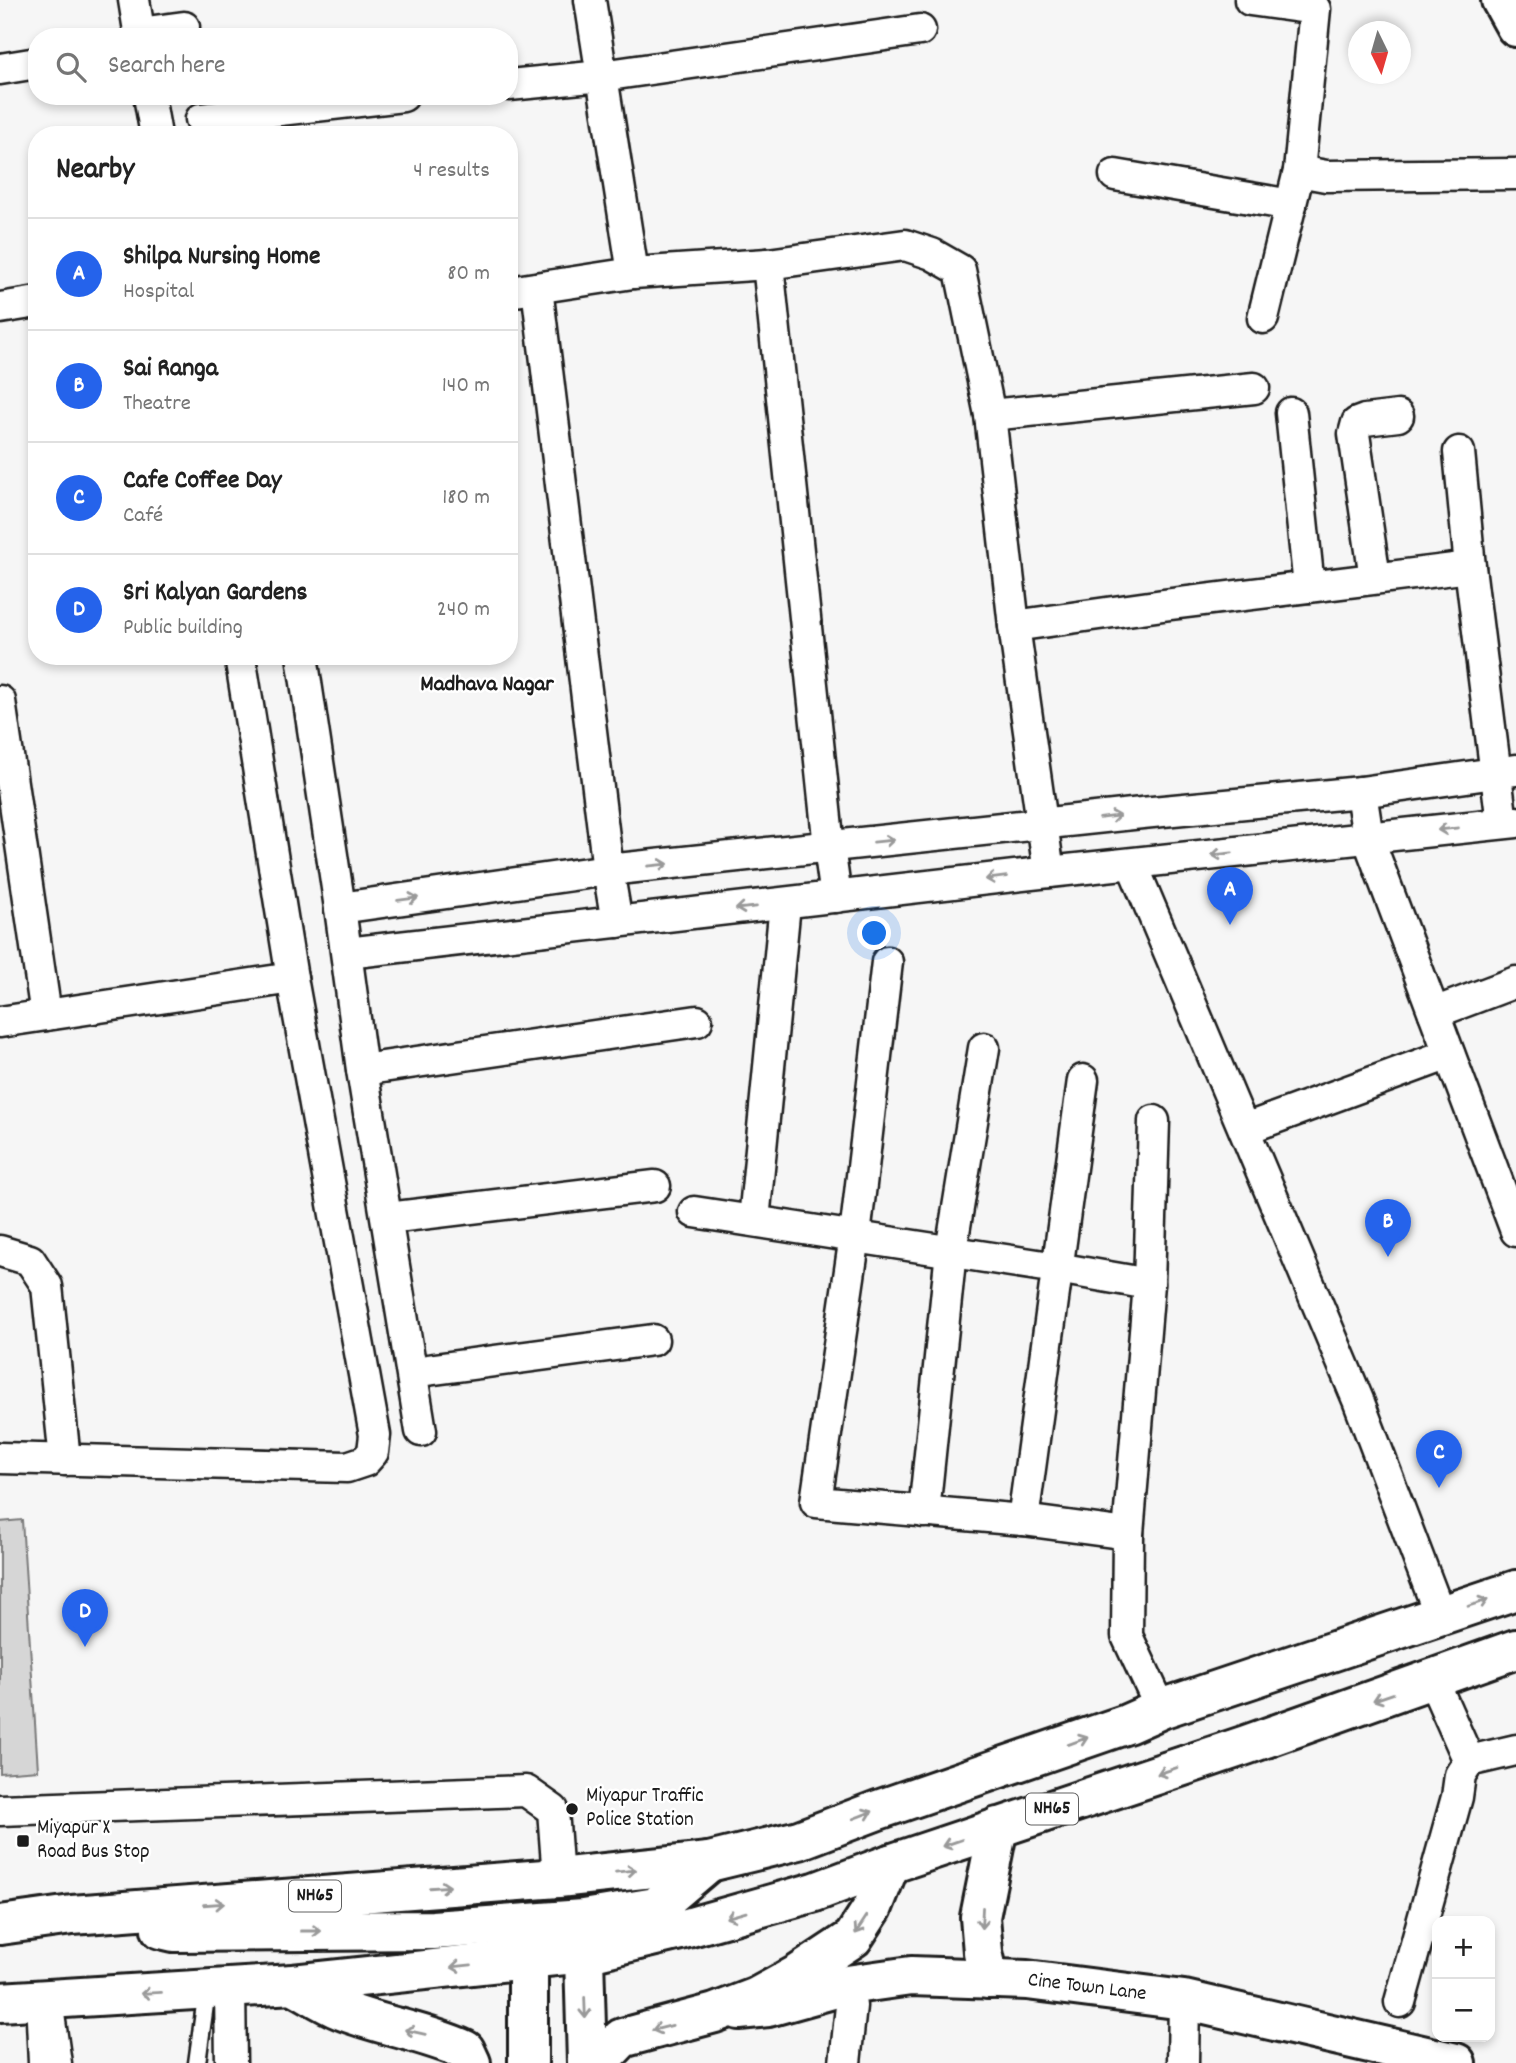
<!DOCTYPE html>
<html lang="en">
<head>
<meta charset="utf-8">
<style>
	body { margin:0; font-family:Dekko,sans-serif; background:#f6f6f6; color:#222 }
	.controls { position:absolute; right:21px; bottom:21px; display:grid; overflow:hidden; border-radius:14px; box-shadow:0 4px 10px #0003 }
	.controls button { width:63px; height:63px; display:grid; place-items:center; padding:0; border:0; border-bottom:2px solid #e0e0e0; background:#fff; color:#222; font:35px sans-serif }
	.compass { position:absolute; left:1348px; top:21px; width:63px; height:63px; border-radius:50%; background:#fff; box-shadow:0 4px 10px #0003; rotate:175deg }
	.you { position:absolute; left:875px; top:934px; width:24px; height:24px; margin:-18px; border:5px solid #fff; border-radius:50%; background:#1a73e8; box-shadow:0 0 0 10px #1a73e833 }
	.badge { display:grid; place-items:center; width:46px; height:46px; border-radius:50%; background:#2563eb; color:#fff; font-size:23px; font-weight:700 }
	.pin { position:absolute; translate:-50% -58px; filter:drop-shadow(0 2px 4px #0008) }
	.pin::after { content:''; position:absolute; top:37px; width:24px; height:21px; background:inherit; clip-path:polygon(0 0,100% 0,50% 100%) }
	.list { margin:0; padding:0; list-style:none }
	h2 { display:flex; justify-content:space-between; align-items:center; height:91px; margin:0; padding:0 28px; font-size:30px }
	h2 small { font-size:23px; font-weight:400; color:#767676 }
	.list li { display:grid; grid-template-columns:46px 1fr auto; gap:21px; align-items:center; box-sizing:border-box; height:112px; padding:0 28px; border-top:2px solid #e0e0e0 }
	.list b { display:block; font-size:26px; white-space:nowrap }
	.list p { margin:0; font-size:23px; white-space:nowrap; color:#767676 }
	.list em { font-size:23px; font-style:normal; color:#767676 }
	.icon { flex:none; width:38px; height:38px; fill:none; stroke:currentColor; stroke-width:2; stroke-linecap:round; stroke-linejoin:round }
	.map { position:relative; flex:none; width:1516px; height:2063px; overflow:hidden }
	.search { position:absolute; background:#fff; box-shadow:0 4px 10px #0003; left:28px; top:28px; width:490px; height:77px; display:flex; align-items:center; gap:18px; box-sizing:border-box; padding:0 24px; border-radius:28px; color:#767676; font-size:26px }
	.panel { position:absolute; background:#fff; box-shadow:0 4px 10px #0003; left:28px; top:126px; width:490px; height:539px; border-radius:28px }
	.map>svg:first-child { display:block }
	.green { fill:#d6d6d6; stroke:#797979; stroke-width:2 }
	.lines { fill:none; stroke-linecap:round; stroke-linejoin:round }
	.service-casing { stroke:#1c1c1c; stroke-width:21 }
	.minor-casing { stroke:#1c1c1c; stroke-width:35 }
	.tertiary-casing { stroke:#1c1c1c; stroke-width:44 }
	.primary-casing { stroke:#1c1c1c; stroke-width:44 }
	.trunk-casing { stroke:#1c1c1c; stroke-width:44 }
	.service { stroke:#fff; stroke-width:16 }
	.minor { stroke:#fff; stroke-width:30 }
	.tertiary { stroke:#fff; stroke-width:38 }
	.primary { stroke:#fff; stroke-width:38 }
	.trunk { stroke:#fff; stroke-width:38 }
	.oneway { stroke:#999 }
	.poi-dot { fill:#1c1c1c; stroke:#fff; stroke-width:2.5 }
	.labels { text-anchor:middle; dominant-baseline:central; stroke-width:5; stroke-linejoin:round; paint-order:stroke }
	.shield { fill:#fff; stroke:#606060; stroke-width:2 }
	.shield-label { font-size:19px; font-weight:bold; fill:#1c1c1c }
	.poi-label { font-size:21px; fill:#1c1c1c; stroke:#fff; text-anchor:start }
	.street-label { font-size:21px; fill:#1c1c1c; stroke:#fff }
	.neighbourhood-label { font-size:23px; font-weight:bold; fill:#1c1c1c; stroke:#fff }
</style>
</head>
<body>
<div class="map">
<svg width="1516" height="2063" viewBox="0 0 1516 2063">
	<rect width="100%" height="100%" fill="#f6f6f6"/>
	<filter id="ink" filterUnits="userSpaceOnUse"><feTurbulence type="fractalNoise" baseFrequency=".0143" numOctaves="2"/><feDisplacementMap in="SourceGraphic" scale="14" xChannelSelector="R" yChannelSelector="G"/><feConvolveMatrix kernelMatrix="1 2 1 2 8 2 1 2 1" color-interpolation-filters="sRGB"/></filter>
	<g filter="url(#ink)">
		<polygon class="green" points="22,1520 38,1770 0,1773 0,1522"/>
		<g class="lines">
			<defs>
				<g id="service">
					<polyline points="54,2000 63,2063"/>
					<polyline points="197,2063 207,1990"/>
				</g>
				<g id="minor">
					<polyline points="134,0 140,37"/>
					<polyline points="590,0 633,273"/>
					<polyline points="1250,0 1315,9 1299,171 1263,318"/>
					<polyline points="139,33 184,27"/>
					<polyline points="0,69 37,63"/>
					<polyline points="509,85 602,76 920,30"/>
					<polyline points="149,96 156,135"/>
					<polyline points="201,119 403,96"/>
					<polyline points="1299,171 1326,176 1516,174"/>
					<polyline points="1115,175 1291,205"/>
					<polyline points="768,264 829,847 836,897"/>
					<polyline points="537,288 608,870 617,922"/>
					<polyline points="509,292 633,273 768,264 905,245 932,254 960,270 990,415 1014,626 1049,872"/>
					<polyline points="0,308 37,302"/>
					<polyline points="1291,413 1309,587"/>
					<polyline points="990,415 1254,388"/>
					<polyline points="1459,452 1470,567 1502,823"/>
					<polyline points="1375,578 1354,434 1357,423 1365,420 1398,416"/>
					<polyline points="1014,626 1163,605 1470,567"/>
					<polyline points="302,656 340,908 362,1070 421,1431"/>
					<polyline points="0,701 46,1015"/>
					<polyline points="1361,792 1368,838 1516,1231"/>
					<polyline points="1132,864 1358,1400 1440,1615"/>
					<polyline points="340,908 608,870 1142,813 1361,792 1516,770"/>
					<polyline points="347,953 1049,872 1516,822"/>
					<polyline points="887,962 855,1236 816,1502 1023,1520 1128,1534"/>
					<polyline points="1434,1013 1516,982"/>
					<polyline points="0,1022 292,978"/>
					<polyline points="362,1070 697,1021"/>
					<polyline points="1154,1121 1149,1284 1128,1534 1127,1636 1161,1709"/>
					<polyline points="1245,1129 1449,1054"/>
					<polyline points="694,1212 1057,1268 1149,1284"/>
					<polyline points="388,1218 655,1186"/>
					<polyline points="754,1220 785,904"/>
					<polyline points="0,1251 30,1260 47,1286 65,1460"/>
					<polyline points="412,1372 653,1340"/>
					<polyline points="0,1458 347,1467 365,1461 373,1452 375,1435 292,978 240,656"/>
					<polyline points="924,1512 951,1251 984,1048"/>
					<polyline points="1023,1520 1083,1080"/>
					<polyline points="1433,1680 1469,1761"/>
					<polyline points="0,1810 526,1791 553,1810 558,1878"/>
					<polyline points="230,1988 231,2063"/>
					<polyline points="41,1999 44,2063"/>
					<polyline points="1400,2002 1457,1797 1460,1775 1469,1761 1516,1750"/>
					<polyline points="845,2063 851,2006 847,1985"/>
					<polyline points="1183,2063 1184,2000"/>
				</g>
				<g id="tertiary">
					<polyline points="1501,0 1516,27"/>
					<polyline points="739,2010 768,2007 847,1985 911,1976 1027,1980 1184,2000 1456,2063"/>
				</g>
				<g id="primary">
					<polyline points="583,1921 587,2063"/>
					<polyline points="528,2063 528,1925"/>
				</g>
				<g id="trunk">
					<polyline points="0,1925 72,1915 558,1878 709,1862 799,1840 878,1810 1127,1724 1161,1709 1516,1590"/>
					<polyline points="161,1929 174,1932 433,1930 583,1919 656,1907 709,1862"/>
					<polyline points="989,1979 983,1952 980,1917 998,1827"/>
					<path d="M293,1984c15,8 31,19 48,26 41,16 84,22 124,40l6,13"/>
					<polyline points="0,2002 293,1984 584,1953 680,1930 815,1892 890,1864 1246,1745 1516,1649"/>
					<polyline points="598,2063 622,2038 715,2013 757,1997 797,1975 853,1938 873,1907 890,1864"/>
				</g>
			</defs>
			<use href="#service" class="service-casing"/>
			<use href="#minor" class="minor-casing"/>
			<use href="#tertiary" class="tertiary-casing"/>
			<use href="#primary" class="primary-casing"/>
			<use href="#trunk" class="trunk-casing"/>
			<use href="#service" class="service"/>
			<use href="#minor" class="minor"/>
			<use href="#tertiary" class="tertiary"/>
			<use href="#primary" class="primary"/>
			<use href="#trunk" class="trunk"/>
		</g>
		<defs><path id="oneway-shaft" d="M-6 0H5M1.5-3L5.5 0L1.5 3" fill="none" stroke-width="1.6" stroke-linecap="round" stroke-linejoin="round" transform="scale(1.75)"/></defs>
		<g class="oneway">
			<use href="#oneway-shaft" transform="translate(1110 817) rotate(-7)"/>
			<use href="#oneway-shaft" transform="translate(1448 829) rotate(174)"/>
			<use href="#oneway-shaft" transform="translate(884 841) rotate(-6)"/>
			<use href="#oneway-shaft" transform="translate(1222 854) rotate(174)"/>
			<use href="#oneway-shaft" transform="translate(658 865) rotate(-6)"/>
			<use href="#oneway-shaft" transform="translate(996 878) rotate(173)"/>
			<use href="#oneway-shaft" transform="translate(408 899) rotate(-8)"/>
			<use href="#oneway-shaft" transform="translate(746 908) rotate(174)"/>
			<use href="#oneway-shaft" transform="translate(1478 1603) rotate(-18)"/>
			<use href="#oneway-shaft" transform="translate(1383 1697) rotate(161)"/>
			<use href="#oneway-shaft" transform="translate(1078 1741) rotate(-20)"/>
			<use href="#oneway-shaft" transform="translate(1167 1771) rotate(161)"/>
			<use href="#oneway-shaft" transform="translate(863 1815) rotate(-21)"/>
			<use href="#oneway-shaft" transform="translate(952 1843) rotate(161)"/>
			<use href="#oneway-shaft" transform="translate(626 1871) rotate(-6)"/>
			<use href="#oneway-shaft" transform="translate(440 1887) rotate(-4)"/>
			<use href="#oneway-shaft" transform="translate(214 1904) rotate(-4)"/>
			<use href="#oneway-shaft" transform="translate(736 1915) rotate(164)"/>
			<use href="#oneway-shaft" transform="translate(982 1918) rotate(93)"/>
			<use href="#oneway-shaft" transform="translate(861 1925) rotate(123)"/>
			<use href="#oneway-shaft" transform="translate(311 1931)"/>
			<use href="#oneway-shaft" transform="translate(461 1966) rotate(174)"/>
			<use href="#oneway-shaft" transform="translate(151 1993) rotate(177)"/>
			<use href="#oneway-shaft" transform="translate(585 2008) rotate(88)"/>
			<use href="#oneway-shaft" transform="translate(662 2028) rotate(166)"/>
			<use href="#oneway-shaft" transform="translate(415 2032) rotate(-167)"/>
		</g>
	</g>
	<g class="poi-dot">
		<circle cx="572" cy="1809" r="7"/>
		<rect x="16" y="1834" width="14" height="14" rx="3.5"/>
	</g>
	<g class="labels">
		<g class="shield">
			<rect x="1026" y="1793.5" width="52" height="31" rx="5"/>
			<rect x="289" y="1880.5" width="52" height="31" rx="5"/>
		</g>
		<g class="shield-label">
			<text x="1052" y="1809">NH65</text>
			<text x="315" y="1896">NH65</text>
		</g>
		<g class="poi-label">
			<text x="586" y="1797">Miyapur Traffic<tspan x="586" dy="24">Police Station</tspan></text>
			<text x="37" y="1829">Miyapur X<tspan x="37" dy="24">Road Bus Stop</tspan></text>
		</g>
		<g class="street-label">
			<text transform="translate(1087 1988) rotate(7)">Cine Town Lane</text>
		</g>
		<g class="neighbourhood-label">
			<text x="487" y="685">Madhava Nagar</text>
		</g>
	</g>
</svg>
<div class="controls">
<button>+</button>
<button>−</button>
</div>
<svg class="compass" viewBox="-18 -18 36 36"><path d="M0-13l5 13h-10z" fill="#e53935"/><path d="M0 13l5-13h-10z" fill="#767676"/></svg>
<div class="you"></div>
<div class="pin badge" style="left:1230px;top:925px">A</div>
<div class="pin badge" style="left:1388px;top:1257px">B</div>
<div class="pin badge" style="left:1439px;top:1488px">C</div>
<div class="pin badge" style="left:85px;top:1647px">D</div>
<div class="search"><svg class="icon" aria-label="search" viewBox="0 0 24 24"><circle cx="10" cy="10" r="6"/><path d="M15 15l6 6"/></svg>Search here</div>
<section class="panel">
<h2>Nearby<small>4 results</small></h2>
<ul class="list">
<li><span class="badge">A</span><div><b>Shilpa Nursing Home</b><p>Hospital</p></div><em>80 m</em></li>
<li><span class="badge">B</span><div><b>Sai Ranga</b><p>Theatre</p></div><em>140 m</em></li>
<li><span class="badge">C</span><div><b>Cafe Coffee Day</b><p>Café</p></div><em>180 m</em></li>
<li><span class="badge">D</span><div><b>Sri Kalyan Gardens</b><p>Public building</p></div><em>240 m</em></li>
</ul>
</section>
</div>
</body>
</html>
